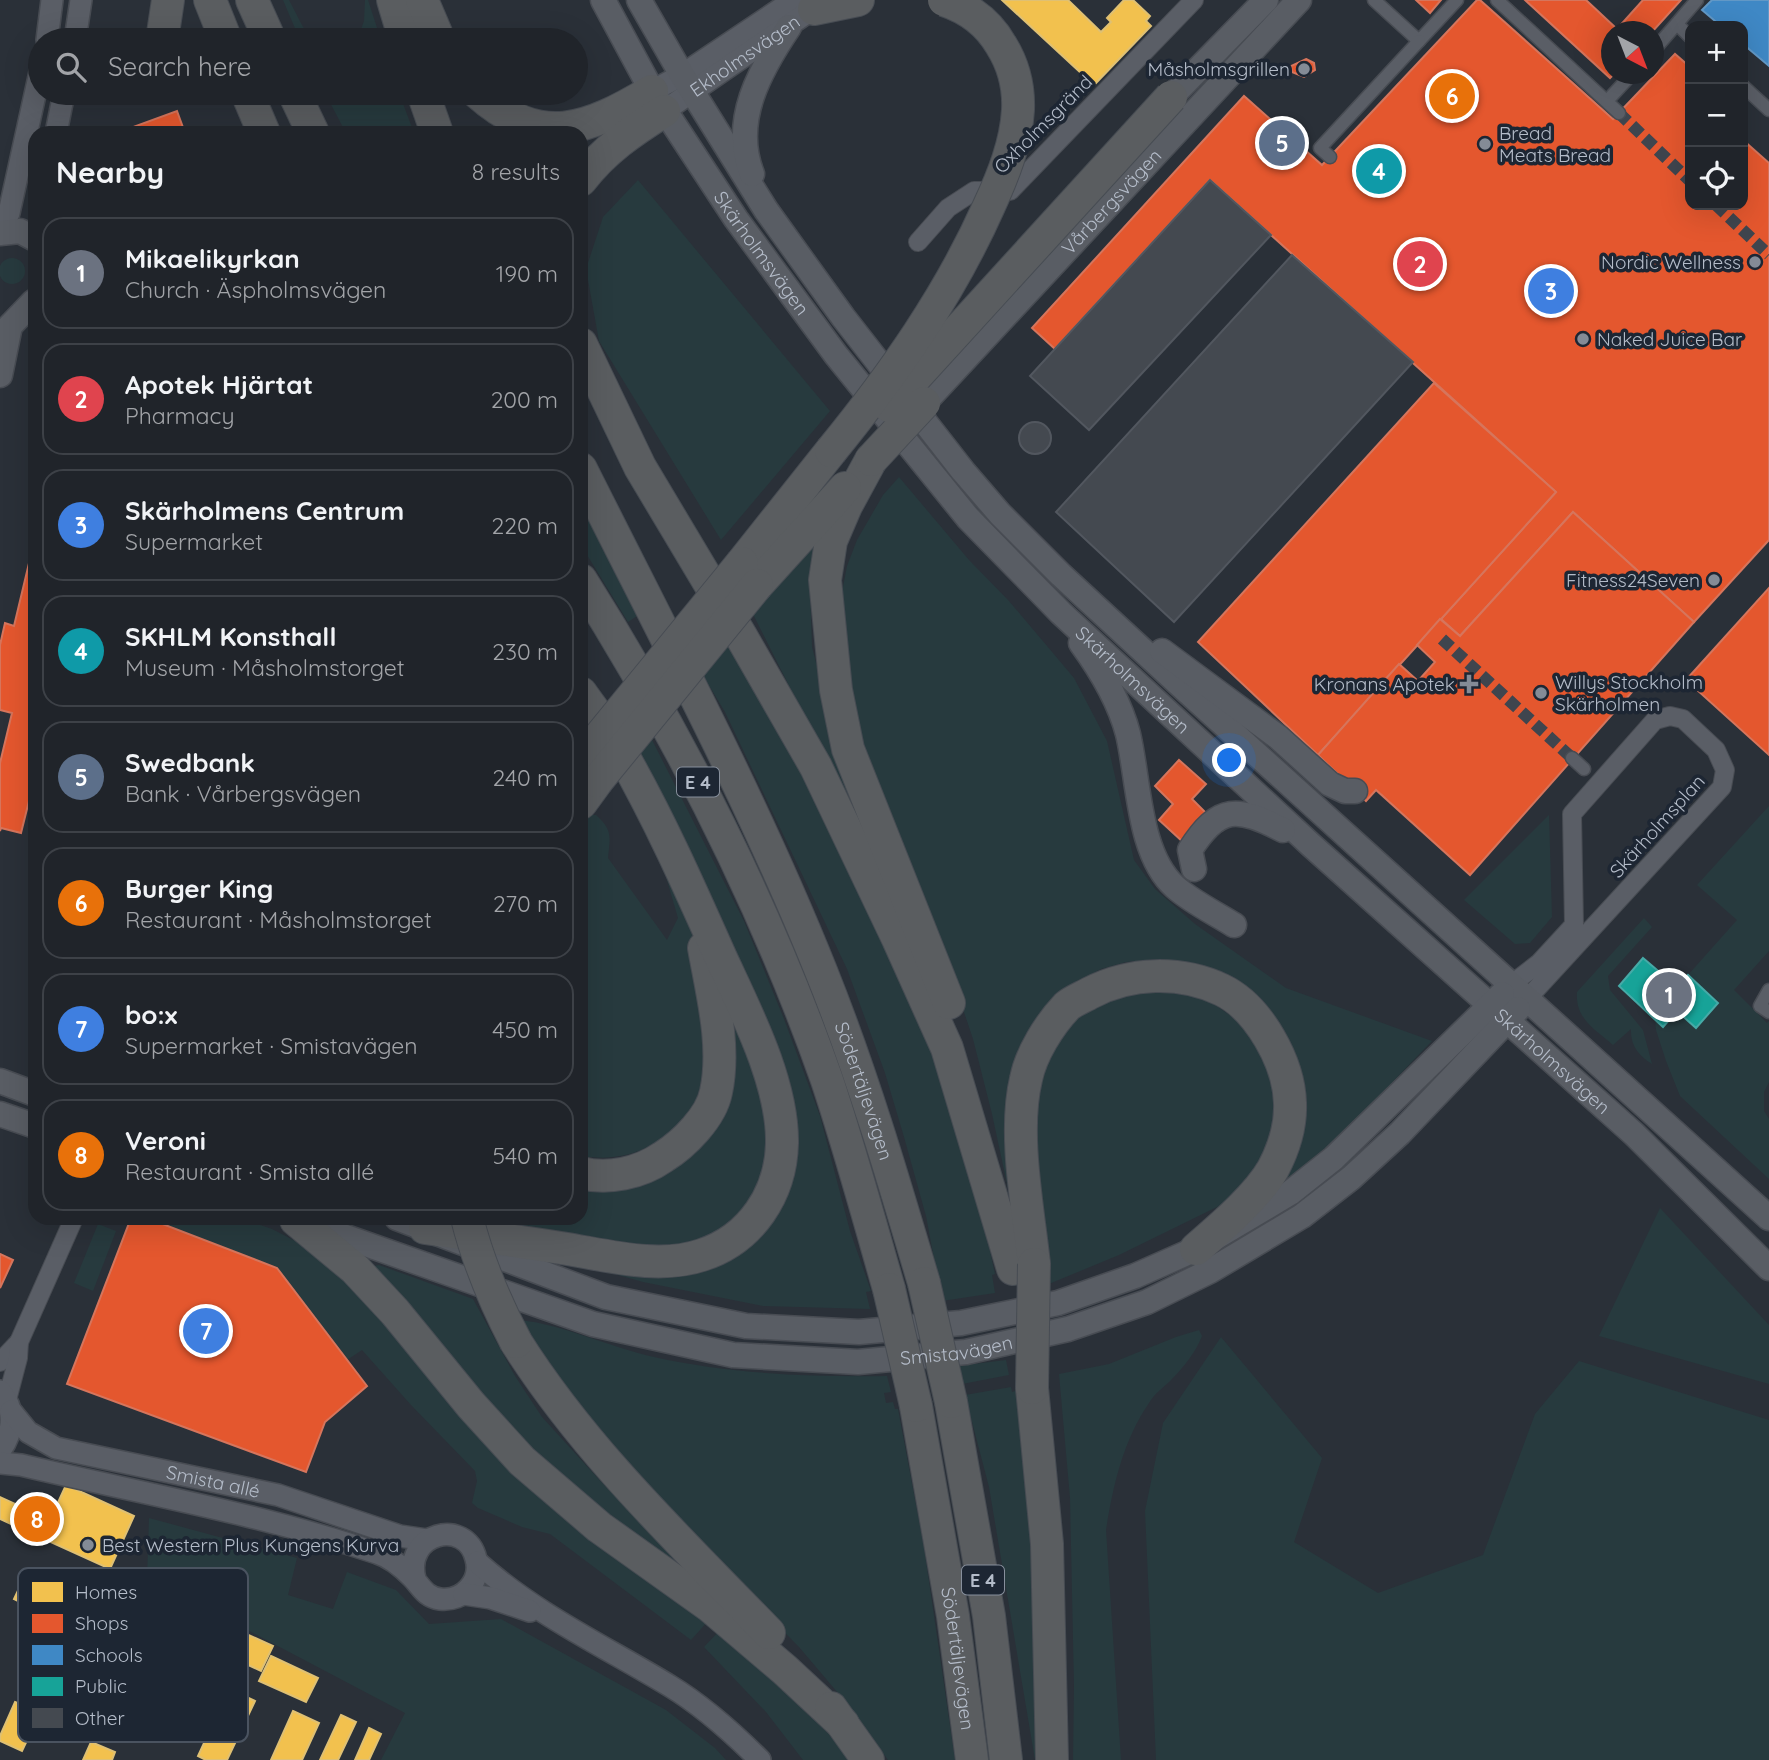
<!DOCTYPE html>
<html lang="en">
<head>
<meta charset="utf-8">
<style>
	body { margin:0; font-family:Quicksand,sans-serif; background:#282c32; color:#f1f3f6 }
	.controls { position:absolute; right:21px; top:21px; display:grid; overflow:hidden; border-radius:14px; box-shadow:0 7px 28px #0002 }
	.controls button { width:63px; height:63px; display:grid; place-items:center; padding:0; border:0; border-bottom:2px solid #3d4147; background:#20242a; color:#f1f3f6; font:35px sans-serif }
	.compass { position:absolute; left:1601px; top:21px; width:63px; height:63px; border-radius:50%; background:#20242a; box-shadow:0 7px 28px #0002; rotate:138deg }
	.you { position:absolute; left:1230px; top:761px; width:24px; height:24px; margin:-18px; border:5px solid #fff; border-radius:50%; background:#1a73e8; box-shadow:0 0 0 10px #1a73e833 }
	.badge { display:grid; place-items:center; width:46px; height:46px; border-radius:50%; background:#848b96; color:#fff; font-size:23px; font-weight:700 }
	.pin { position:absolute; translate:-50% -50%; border:4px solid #fff; box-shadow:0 2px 7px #0006 }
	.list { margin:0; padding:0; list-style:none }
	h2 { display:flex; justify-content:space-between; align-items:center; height:91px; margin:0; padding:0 28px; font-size:30px }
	h2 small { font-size:23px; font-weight:400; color:#a2a4a8 }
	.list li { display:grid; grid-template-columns:46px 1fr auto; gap:21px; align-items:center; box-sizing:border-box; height:112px; margin:0 14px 14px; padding:0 14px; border:2px solid #3d4147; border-radius:21px }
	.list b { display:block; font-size:26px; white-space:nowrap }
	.list p { margin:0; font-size:23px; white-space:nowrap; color:#a2a4a8 }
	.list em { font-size:23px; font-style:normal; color:#a2a4a8 }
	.icon { flex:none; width:38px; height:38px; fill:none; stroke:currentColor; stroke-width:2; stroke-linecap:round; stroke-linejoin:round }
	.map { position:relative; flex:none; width:1769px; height:1760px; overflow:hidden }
	.search { position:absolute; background:#20242a; box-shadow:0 7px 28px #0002; left:28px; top:28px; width:560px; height:77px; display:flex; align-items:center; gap:18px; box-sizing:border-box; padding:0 24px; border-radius:38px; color:#a2a4a8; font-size:26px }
	.panel { position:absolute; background:#20242a; box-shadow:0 7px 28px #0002; left:28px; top:126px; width:560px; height:1099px; border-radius:21px }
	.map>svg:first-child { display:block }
	.green { fill:#273a3e }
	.homes { fill:#f2c14e; stroke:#dfc073; stroke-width:2 }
	.shops { fill:#e4572e; stroke:#d6755c; stroke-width:2 }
	.schools { fill:#3f88c5; stroke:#6298c6; stroke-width:2 }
	.public { fill:#17a398; stroke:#46aaa7; stroke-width:2 }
	.building { fill:#444950; stroke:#52575f; stroke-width:2 }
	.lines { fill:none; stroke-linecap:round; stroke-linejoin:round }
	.pedestrian-tunnel { stroke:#3f454e; stroke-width:12; stroke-dasharray:12 6; stroke-linecap:butt }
	.pedestrian-casing { stroke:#484c53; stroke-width:15 }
	.minor-casing { stroke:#484c53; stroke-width:20 }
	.tertiary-casing { stroke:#484c53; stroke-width:24 }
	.secondary-casing { stroke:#484c53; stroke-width:27 }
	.motorway-casing { stroke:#474c53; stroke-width:34 }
	.pedestrian { stroke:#5a5e66; stroke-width:12 }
	.minor { stroke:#5a5e66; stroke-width:18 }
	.tertiary { stroke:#5a5e66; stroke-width:21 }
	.secondary { stroke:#595d64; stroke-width:24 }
	.motorway { stroke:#5a5d60; stroke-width:32 }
	.motorway-bridge-casing { stroke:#474c53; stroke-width:34; stroke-linecap:butt }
	.motorway-bridge { stroke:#5a5d60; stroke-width:32 }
	.poi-dot { fill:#848b96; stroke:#1d2633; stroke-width:2.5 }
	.labels { text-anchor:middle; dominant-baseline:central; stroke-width:7; stroke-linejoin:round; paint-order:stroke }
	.shield { fill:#1d2633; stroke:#878f9c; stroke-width:2 }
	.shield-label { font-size:18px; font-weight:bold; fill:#b4bcc9 }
	.street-label { font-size:19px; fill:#b4bcc9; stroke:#1d2633 }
	.poi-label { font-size:19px; fill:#b4bcc9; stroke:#1d2633; text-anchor:end }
	.key { fill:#1d2633; stroke:#4a5360; stroke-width:2 }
	.key-label { font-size:19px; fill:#b4bcc9 }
</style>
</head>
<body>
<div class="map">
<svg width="1769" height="1760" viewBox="0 0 1769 1760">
	<rect width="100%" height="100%" fill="#2a3038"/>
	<g class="green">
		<polygon points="283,0 289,0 303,27 315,40 300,40"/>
		<polygon points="365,0 368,0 381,40 357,40 364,21"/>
		<polygon points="325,93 399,93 414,133 346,133"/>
		<polygon points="638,180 830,411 721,540 599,341 586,269 603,217"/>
		<circle cx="12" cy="271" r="13"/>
		<polygon points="899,477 969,560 1009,601 1074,678 1107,741 1134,860 1155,889 1195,924 1286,988 1432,1041 1333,1144 1284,1183 1282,1182 1299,1085 1192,965 1160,959 1126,962 1101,969 1068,986 1048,1005 1012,1207 992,1114 973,1039 953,979 851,727 840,603 847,566 857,540 883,495"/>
		<polygon points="581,506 637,616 628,622 581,545"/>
		<polygon points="817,539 810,586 812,647 828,709 871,849 751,610"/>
		<polygon points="728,638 755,674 899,956 970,1158 995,1274 992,1275 995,1293 942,1301 926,1216 904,1137 885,1073 847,969 725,712 701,672"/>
		<polygon points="649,734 744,921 784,1019 820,1116 850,1231 871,1291 866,1292 870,1309 763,1306 643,1282 586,1266 728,1251 789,1127 634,754"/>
		<polygon points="1769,806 1769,951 1734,990 1767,1023 1769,1021 1769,1082 1764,1092 1764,1111 1769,1119 1769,1179 1680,1096 1666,1061 1656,1030 1655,1020 1663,1026 1677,1011 1697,1028 1718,1003 1688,975 1737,920 1697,885"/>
		<path d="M588,815h8c17,15 14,22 12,43l59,82 11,-22 -18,-62c7,14 15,28 21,43 17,43 22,91 24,137 0,12 2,25 1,37 -3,25 -31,60 -53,71 -22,13 -47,16 -72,12v-330z"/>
		<polygon points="1549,815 1552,917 1530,943 1515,944 1464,900"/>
		<path d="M1644,918l8,9 -44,49 2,14 33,40 9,34c-13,-8 -22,-19 -21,-35l-18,16c-18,-16 -38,-26 -36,-53z"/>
		<polygon points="724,985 769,1101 769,1164 757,1192 741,1215 718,1234 696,1242 667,1247 647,1247 482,1228 480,1218 581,1218 581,1183 706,1132"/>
		<polygon points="1127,988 1188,991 1214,1004 1238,1021 1252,1039 1269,1068 1276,1093 1273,1139 1246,1187 1221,1205 1119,1255 1044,1286 1035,1122 1042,1075 1052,1049 1070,1021"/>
		<polygon points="1660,1208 1769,1325 1769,1384 1599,1336"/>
		<polygon points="147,1218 239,1218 272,1229 309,1248 347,1277 709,1620 691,1640 550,1534 522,1527 478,1508 472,1503 477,1481 475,1471 411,1405 362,1350 347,1360 277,1268"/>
		<polygon points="98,1224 116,1231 93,1291 74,1283"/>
		<polygon points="379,1265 473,1299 515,1376 542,1417 605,1486 695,1577 613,1518 558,1474 521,1441 374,1266"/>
		<path d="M520,1320c45,5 89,27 134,37 77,17 154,20 233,19l4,16 -7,1 2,10 7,-1 2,7h3l26,138 31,213h-67l-39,-54 -50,-59 -79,-80 -125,-133z"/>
		<path d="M1199,1330l3,6c-6,16 -19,32 -31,44 -7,7 -17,14 -22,23 -26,38 -36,83 -43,127l15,230h-48l1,-74 -4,-188 -11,-124 50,-10 67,-27z"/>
		<polygon points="1221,1337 1322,1458 1294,1542 1378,1593 1483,1555 1535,1414 1579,1361 1769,1420 1769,1760 1156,1760 1145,1511 1163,1423"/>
		<polygon points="1006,1360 1009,1375 962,1384 958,1366"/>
		<polygon points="1011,1387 1012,1392 1019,1390 1027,1432 1046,1760 1035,1760 989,1487 965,1395"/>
		<polygon points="149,1518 297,1558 288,1595 333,1609 347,1572 396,1590 429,1624 501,1619 666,1710 715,1748 726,1760 381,1760 405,1713 147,1577"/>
		<path d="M721,1629c46,41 92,81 128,131h-46l-37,-48 -62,-65z"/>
	</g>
	<g class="homes">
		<polygon points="1002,0 1068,0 1101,32 1111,22 1107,18 1124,0 1133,0 1150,16 1146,21 1151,26 1094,85"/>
		<polygon points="66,1485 134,1516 110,1569 0,1519 0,1497 50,1520"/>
		<polygon points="38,1574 46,1578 47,1575 66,1584 64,1587 75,1593 77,1589 94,1598 92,1602 102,1606 91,1628 75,1620 78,1615 47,1599 40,1612 14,1599 23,1580 32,1585"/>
		<polygon points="193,1610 273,1646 261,1671 181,1634"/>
		<polygon points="271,1656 318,1678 306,1702 259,1681"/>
		<polygon points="229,1689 255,1701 227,1760 206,1760 198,1756"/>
		<polygon points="15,1702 40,1713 22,1751 0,1741 0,1736"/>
		<polygon points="293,1711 319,1723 302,1760 271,1760"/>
		<polygon points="341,1715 356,1722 338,1760 320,1760"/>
		<polygon points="369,1728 381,1734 369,1760 355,1760"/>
		<polygon points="91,1742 115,1752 112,1760 83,1760"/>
	</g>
	<g class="shops">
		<polygon points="1416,0 1441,0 1430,13"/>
		<polygon points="1477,0 1480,0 1613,119 1675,54 1690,67 1690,205 1743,205 1743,140 1769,163 1769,540 1694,622 1573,512 1460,636 1441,619 1556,492 1210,180 1055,349 1032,328 1244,96 1322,165"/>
		<polygon points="1525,0 1586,0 1617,29 1643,0 1681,0 1652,32 1612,32 1612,74 1614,74 1610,78"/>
		<polygon points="1306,59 1314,63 1315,70 1304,77 1292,72 1291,66"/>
		<polygon points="177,111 185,133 135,133 133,127"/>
		<polygon points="1434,383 1556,492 1318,755 1198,642"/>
		<polygon points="1573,512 1694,622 1470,875 1376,790 1366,801 1318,755 1399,664 1418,681 1435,662 1417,645 1440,619 1460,636"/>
		<polygon points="35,538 35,731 33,739 35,740 35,777 21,833 1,828 0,831 0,763 12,713 0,710 0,645 5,623 14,626"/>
		<polygon points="1769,588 1769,755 1686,680"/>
		<polygon points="1179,760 1206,784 1192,799 1208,815 1183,842 1159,820 1173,804 1155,786"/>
		<polygon points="131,1218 147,1218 277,1268 367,1386 325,1422 306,1472 67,1384"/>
		<polygon points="0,1254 13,1260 0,1288"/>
	</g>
	<polygon class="schools" points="1712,0 1769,0 1769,66 1743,44 1743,26 1721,26 1702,10"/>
	<polygon class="public" points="1643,958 1677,987 1688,975 1718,1003 1696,1028 1677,1011 1663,1027 1619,986"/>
	<g class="building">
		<polygon points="1210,180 1271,235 1089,430 1030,376"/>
		<polygon points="1292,255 1413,362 1174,622 1056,512"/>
		<circle cx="1035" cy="438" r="16"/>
	</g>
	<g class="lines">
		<g class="pedestrian-tunnel">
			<polyline points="1619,113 1690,181"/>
			<polyline points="1716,205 1769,255"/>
			<polyline points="1442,639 1572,758"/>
		</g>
		<defs>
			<g id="pedestrian">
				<polyline points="1374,0 1419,41 1457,0"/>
				<polyline points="1497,0 1619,113"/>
				<polyline points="1677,24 1690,37"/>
				<polyline points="1654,50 1697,0"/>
				<polyline points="1743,86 1769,110"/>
				<polyline points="1607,101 1632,74"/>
				<polyline points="1330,157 1320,148 1419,41"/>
				<polyline points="1572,758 1584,769"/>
				<polyline points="1769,990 1760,1006 1769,1012"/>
			</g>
			<g id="minor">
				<polyline points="918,242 948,208 974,191 1010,191 1194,0"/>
				<polyline points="1512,984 1539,963 1574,925 1572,814 1655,720 1670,716 1683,719 1716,750 1725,770 1722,787 1528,998"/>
				<polyline points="0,1362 19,1342"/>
				<polyline points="7,1400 18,1358 19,1342 74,1218"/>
			</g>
			<g id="tertiary">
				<polyline points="47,40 52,0"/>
				<polyline points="75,40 81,0"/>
				<polyline points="652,91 682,75 794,0"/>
				<path id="s1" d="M664,111l160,-110"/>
				<polyline points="56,133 64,93"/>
				<polyline points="0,226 9,213 40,72"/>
				<path d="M0,1391c16,19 14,40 0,60"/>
				<path id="s2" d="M11,1411l17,21 28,16 222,47 122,41 27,4"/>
				<path d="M0,1463l21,2c119,28 240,49 356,88 13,4 26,15 35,24 9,9 13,20 28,22 23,3 42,-18 36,-40 -10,-42 -73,-26 -61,20"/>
				<path d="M477,1562c58,52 127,84 193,124 33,20 63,47 90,74"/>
				<polyline points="464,1594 491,1598 530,1611"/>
			</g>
			<g id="secondary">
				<path id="s3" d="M603,0l49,91 84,128 100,136 132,163 93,95 250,232 323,289 135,134"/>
				<polyline points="639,0 682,75 766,210 843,317 963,471 1000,514 1061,575 1179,684 1769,1218"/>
				<polyline points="1171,97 1266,0"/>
				<path d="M752,174c-21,-53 8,-104 37,-147"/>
				<polyline points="0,233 20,231 35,239"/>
				<polyline points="0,375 10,326 33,302"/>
				<path id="s4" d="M924,403l375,-403"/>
				<path d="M1081,643c19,26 39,60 47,91 11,46 10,120 47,153 17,15 40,26 59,38"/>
				<polyline points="1162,651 1278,737 1330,784 1345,791 1355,791"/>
				<path d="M1194,869l-4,-19c29,-46 48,-43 93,-20"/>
				<polyline points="0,1081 35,1094"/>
				<polyline points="0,1114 35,1126"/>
				<polyline points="397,1218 606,1297 746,1326 859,1332 961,1323 1058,1303 1135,1276 1196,1249 1290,1193 1334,1158 1502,994"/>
				<path id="s5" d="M306,1223l287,101 140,31 125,7 108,-10 102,-23 79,-27 63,-31 92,-55 49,-38 49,-45 118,-124"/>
			</g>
			<g id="motorway">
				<polyline points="210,0 226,40"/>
				<polyline points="252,0 270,40"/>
				<polyline points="393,0 405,40"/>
				<polyline points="422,0 439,40"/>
				<polyline points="814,9 858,0"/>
				<polyline points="162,40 168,0"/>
				<polyline points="247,93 264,133"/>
				<polyline points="294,93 313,133"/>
				<polyline points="423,93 437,133"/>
				<path d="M478,93c63,56 109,37 174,-2"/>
				<path d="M581,180c23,-30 51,-49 83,-69"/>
				<polyline points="581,344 640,467 741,636 816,767 898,939 947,1048 1013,1269"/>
				<polyline points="871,460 846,506 831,541 825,580 836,690 848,749 949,1003"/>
				<path id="s6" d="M581,469c83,166 171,330 240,502 41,102 72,207 103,312"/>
				<polyline points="742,563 831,451"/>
				<path d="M581,580c99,157 184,324 246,500 23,69 42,139 62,209"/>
				<polyline points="757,585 845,488"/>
				<polyline points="581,803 597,781"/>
				<path d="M581,1173c27,7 59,0 82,-16 21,-13 48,-40 53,-65 10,-46 -4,-99 -12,-144"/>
				<polyline points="296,1220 355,1269 395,1312 471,1405 522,1461 599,1527 711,1607 785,1670 843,1724"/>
				<path d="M425,1228c46,7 91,13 136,20 45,7 97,22 141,7 49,-16 79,-61 80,-112 1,-60 -36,-131 -61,-185 -32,-72 -64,-144 -104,-213 -11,-18 -24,-35 -36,-52"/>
				<path d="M1034,1264c-6,-56 -21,-131 -8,-185 5,-25 23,-54 41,-73 6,-5 16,-9 23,-13 40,-21 90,-23 132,-3 37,18 67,73 68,113 1,23 -7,47 -17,66 -16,28 -53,59 -77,80"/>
				<path d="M516,1342c69,109 163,198 253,291"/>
				<polyline points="1032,1388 1047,1544 1052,1760"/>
				<polyline points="951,1402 989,1616 1006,1760"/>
				<path id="s7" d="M916,1406l37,210 19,144"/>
				<polyline points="831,1708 868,1760"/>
			</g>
		</defs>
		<use href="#pedestrian" class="pedestrian-casing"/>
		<use href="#minor" class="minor-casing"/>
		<use href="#tertiary" class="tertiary-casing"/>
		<use href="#secondary" class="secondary-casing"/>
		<use href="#motorway" class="motorway-casing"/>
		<use href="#pedestrian" class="pedestrian"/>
		<use href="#minor" class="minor"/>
		<use href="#tertiary" class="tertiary"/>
		<use href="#secondary" class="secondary"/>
		<use href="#motorway" class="motorway"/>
		<defs>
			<g id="motorway-bridge">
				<polyline points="889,406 1171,97"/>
				<path d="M831,451c62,-76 118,-155 158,-245 14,-30 27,-62 29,-96 1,-23 -5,-46 -17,-65 -13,-23 -33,-37 -57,-45"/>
				<polyline points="871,460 924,403"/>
				<polyline points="583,757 742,563"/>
				<polyline points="597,781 757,585"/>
				<path d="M467,1218c11,44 28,84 49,124"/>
				<polyline points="924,1283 951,1402"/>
				<polyline points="889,1289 916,1406"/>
				<polyline points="1032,1388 1034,1264"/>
			</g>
		</defs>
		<use href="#motorway-bridge" class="motorway-bridge-casing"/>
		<use href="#motorway-bridge" class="motorway-bridge"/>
	</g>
	<g class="poi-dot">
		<circle cx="1304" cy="69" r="7"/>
		<circle cx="1485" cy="144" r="7"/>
		<circle cx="1755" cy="262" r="7"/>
		<circle cx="1583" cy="339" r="7"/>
		<circle cx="1714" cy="580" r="7"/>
		<path d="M1465.5 673.5h7v7h7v7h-7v7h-7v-7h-7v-7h7z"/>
		<circle cx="1541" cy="693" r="7"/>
		<circle cx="88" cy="1545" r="7"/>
	</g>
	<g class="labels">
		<g class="shield">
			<rect x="677" y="767.5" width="42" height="29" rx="5"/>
			<rect x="962" y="1565.5" width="42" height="29" rx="5"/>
		</g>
		<g class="shield-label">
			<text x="698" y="782">E 4</text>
			<text x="983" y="1580">E 4</text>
		</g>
		<g class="street-label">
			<text stroke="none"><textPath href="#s1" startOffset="98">Ekholmsvägen</textPath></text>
			<text transform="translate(1043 124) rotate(-45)">Oxholmsgränd</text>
			<text stroke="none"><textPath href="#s4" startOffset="275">Vårbergsvägen</textPath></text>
			<text stroke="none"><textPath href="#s3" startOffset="299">Skärholmsvägen</textPath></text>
			<text stroke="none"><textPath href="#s3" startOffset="866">Skärholmsvägen</textPath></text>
			<text transform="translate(1657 826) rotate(-48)">Skärholmsplan</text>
			<text stroke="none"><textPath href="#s3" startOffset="1433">Skärholmsvägen</textPath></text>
			<text stroke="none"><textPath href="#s6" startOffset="684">Södertäljevägen</textPath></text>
			<text stroke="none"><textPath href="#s5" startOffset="672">Smistavägen</textPath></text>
			<text stroke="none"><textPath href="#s2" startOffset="220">Smista allé</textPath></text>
			<text stroke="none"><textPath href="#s7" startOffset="256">Södertäljevägen</textPath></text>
		</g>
		<g class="poi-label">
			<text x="1290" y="69">Måsholmsgrillen</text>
			<text x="1499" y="133" text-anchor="start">Bread<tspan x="1499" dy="22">Meats Bread</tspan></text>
			<text x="1741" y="262">Nordic Wellness</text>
			<text x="1597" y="339" text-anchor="start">Naked Juice Bar</text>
			<text x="1700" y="580">Fitness24Seven</text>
			<text x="1555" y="682" text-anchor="start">Willys Stockholm<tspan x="1555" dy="22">Skärholmen</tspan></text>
			<text x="1455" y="684">Kronans Apotek</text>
			<text x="102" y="1545" text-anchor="start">Best Western Plus Kungens Kurva</text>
		</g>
	</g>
	<rect x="18" y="1568" width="230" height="174" rx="10" class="key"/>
	<rect x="32" y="1582" width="31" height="20" fill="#f2c14e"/>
	<rect x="32" y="1614" width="31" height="19" fill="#e4572e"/>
	<rect x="32" y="1645" width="31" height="20" fill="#3f88c5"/>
	<rect x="32" y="1677" width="31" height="19" fill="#17a398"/>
	<rect x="32" y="1708" width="31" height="20" fill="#444950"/>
	<g class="key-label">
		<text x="75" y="1599">Homes</text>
		<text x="75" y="1630">Shops</text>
		<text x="75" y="1662">Schools</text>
		<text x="75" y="1693">Public</text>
		<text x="75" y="1725">Other</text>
	</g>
</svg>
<div class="controls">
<button>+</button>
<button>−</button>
<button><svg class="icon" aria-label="locate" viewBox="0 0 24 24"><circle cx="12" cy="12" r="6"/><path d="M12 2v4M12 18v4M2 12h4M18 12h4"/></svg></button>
</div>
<svg class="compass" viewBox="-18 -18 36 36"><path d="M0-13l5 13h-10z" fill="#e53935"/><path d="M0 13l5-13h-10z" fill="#a2a4a8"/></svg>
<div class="you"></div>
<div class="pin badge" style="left:1669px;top:995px;background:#6b7280">1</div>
<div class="pin badge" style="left:1420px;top:264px;background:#e0444e">2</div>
<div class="pin badge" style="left:1551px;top:291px;background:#3f7fe0">3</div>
<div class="pin badge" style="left:1379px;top:171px;background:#0f9aa8">4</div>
<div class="pin badge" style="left:1282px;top:143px;background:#5c6f8a">5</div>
<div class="pin badge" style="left:1452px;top:96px;background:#e8710a">6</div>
<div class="pin badge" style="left:206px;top:1331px;background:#3f7fe0">7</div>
<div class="pin badge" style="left:37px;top:1519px;background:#e8710a">8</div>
<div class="search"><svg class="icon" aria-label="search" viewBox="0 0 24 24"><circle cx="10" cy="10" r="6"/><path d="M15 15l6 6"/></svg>Search here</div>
<section class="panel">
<h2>Nearby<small>8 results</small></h2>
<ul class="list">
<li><span class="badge" style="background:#6b7280">1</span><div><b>Mikaelikyrkan</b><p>Church · Äspholmsvägen</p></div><em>190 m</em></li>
<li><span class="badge" style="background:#e0444e">2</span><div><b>Apotek Hjärtat</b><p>Pharmacy</p></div><em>200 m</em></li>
<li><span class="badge" style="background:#3f7fe0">3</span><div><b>Skärholmens Centrum</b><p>Supermarket</p></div><em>220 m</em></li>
<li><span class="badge" style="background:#0f9aa8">4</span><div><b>SKHLM Konsthall</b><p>Museum · Måsholmstorget</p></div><em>230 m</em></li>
<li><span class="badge" style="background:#5c6f8a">5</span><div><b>Swedbank</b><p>Bank · Vårbergsvägen</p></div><em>240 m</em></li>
<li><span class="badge" style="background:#e8710a">6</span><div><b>Burger King</b><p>Restaurant · Måsholmstorget</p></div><em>270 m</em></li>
<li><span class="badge" style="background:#3f7fe0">7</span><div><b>bo:x</b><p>Supermarket · Smistavägen</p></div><em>450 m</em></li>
<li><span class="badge" style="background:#e8710a">8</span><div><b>Veroni</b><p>Restaurant · Smista allé</p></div><em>540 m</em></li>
</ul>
</section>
</div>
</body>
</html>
